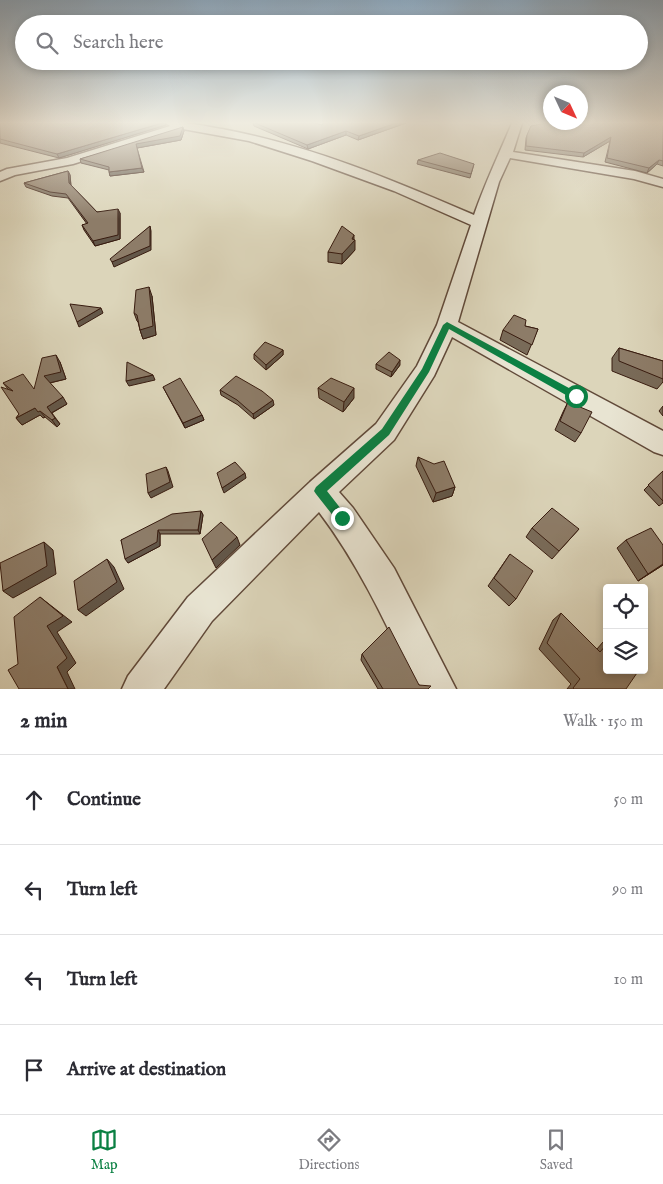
<!DOCTYPE html>
<html lang="en">
<head>
<meta charset="utf-8">
<style>
	body { margin:0; font-family:"IM FELL English",serif; background:#f7f7f7; color:#2b2b33 }
	.controls { position:absolute; right:15px; bottom:15px; display:grid; overflow:hidden; border-radius:5px; box-shadow:0 2px 8px #0003 }
	.controls button { width:45px; height:45px; display:grid; place-items:center; padding:0; border:0; border-bottom:1px solid #e1e1e2; background:#fff; color:#2b2b33; font:25px sans-serif }
	.compass { position:absolute; left:543px; top:85px; width:45px; height:45px; border-radius:50%; background:#fff; box-shadow:0 2px 8px #0003; rotate:134deg }
	.stop { position:absolute; width:15px; height:15px; margin:-11px; border:4px solid #0b8043; border-radius:50%; background:#fff }
	.stop.end { background:#0b8043; border-color:#fff; box-shadow:0 1px 5px #0008 }
	.list { margin:0; padding:0; list-style:none }
	h2 { display:flex; justify-content:space-between; align-items:center; height:65px; margin:0; padding:0 20px; font-size:21px }
	h2 small { font-size:16px; font-weight:400; color:#7c7c81 }
	.list li { display:grid; grid-template-columns:32px 1fr auto; gap:15px; align-items:center; box-sizing:border-box; height:90px; padding:0 20px; border-top:1px solid #e1e1e2 }
	.list b { display:block; font-size:19px; white-space:nowrap }
	.list em { font-size:16px; font-style:normal; color:#7c7c81 }
	.icon { flex:none; width:28px; height:28px; fill:none; stroke:currentColor; stroke-width:2; stroke-linecap:round; stroke-linejoin:round }
	.map { position:relative; flex:none; width:663px; height:689px; overflow:hidden }
	.search { position:absolute; background:#fff; box-shadow:0 2px 8px #0003; left:15px; right:15px; top:15px; height:55px; display:flex; align-items:center; gap:12px; box-sizing:border-box; padding:0 18px; border-radius:28px; color:#7c7c81; font-size:19px }
	.sheet { height:425px; background:#fff }
	nav { display:flex; justify-content:space-around; align-items:center; box-sizing:border-box; height:70px; border-top:1px solid #e1e1e2; background:#fff; font-size:14px; color:#7c7c81 }
	nav a { display:grid; justify-items:center; gap:2px }
	nav .on { color:#0b8043 }
	.map>svg:first-child { display:block }
	.lines { fill:none; stroke-linecap:round; stroke-linejoin:round }
	.minor-casing { stroke:#614a3a; stroke-width:3 }
	.minor { fill:#e8e4d2; fill-rule:evenodd }
	.wall { fill:#796b59; stroke:#381c10 }
	.shaded-wall { fill:#635749; stroke:#381c10 }
	.building { fill:#8d7c68; stroke:#381c10 }
	.route { fill:#0b8043 }
</style>
</head>
<body>
<div class="map">
<svg width="663" height="689" viewBox="0 0 663 689">
	<rect width="100%" height="100%" fill="#dcd5ba"/>
	<filter id="stains"><feTurbulence type="fractalNoise" baseFrequency=".004" numOctaves="4"/><feColorMatrix values="0 0 0 0 .2 0 0 0 0 .09 0 0 0 0 .02 0 0 0 .5 -.17"/></filter>
	<radialGradient id="worn" r=".72"><stop offset=".6" stop-color="#630" stop-opacity="0"/><stop offset="1" stop-color="#630" stop-opacity=".3"/></radialGradient>
	<g class="lines">
		<defs>
			<path id="minor" d="M166,123c19,-2 37,3 56,6 87,16 171,51 252,86 11,-32 25,-61 38,-92h10l-9,29 122,19 28,8v8l-29,-8 -124,-21 -11,24 -41,140 205,109v24l-9,-3 -202,-115 -18,39 -40,64 -55,52 14,16 41,60 62,121h-39c-29,-61 -57,-123 -98,-177l-107,109 -48,68h-42l6,-13 60,-79 122,-115 66,-58 41,-58 20,-41 34,-100 -77,-34 -82,-30 -63,-20 -66,-12 -110,35 -58,11 -15,6v-9l7,-3 60,-11 103,-32z"/>
		</defs>
		<use href="#minor" class="minor-casing"/>
		<use href="#minor" class="minor"/>
	</g>
	<g class="wall">
		<polygon points="0,123 166,125 59,158 0,143"/>
		<polygon points="253,123 314,123 322,125 406,123 358,140 346,135 308,149 254,126"/>
		<polygon points="663,123 663,166 657,164 647,173 605,162 610,141 583,157 525,150 526,138 531,126"/>
		<polygon points="184,131 181,140 137,148 144,172 110,176 109,170 81,163 80,159"/>
		<polygon points="418,160 474,164 470,178 417,164"/>
		<polygon points="68,171 70,175 71,185 97,212 120,213 120,239 95,246 84,230 82,225 87,224 68,198 52,196 26,187 24,183"/>
		<polygon points="355,250 342,264 328,262 328,252"/>
		<polygon points="152,296 156,335 143,339 140,330 138,322 137,321 134,313"/>
		<polygon points="525,326 538,329 527,355 500,340 503,330"/>
		<polygon points="619,348 663,361 663,382 657,389 612,371 612,358"/>
		<polygon points="283,350 283,355 266,370 254,359 254,354"/>
		<polygon points="60,362 66,379 50,383 67,404 52,413 60,424 57,427 45,417 43,418 40,415 22,425 16,418 19,414 8,389 3,383 34,389"/>
		<polygon points="376,364 400,365 391,377 376,369"/>
		<polygon points="163,387 202,415 204,420 185,428"/>
		<polygon points="318,388 354,398 343,412 319,398"/>
		<polygon points="220,390 274,405 254,419 238,405 221,395"/>
		<polygon points="568,402 581,433 575,442 555,430 563,412"/>
		<polygon points="663,406 663,416 659,411"/>
		<polygon points="418,457 455,487 452,496 433,502 416,466"/>
		<polygon points="663,471 663,503 659,506 644,490"/>
		<polygon points="201,511 203,515 200,534 160,534 160,546 128,563 121,540"/>
		<polygon points="532,528 579,529 552,559 526,537"/>
		<polygon points="626,540 663,545 663,565 638,581 617,548"/>
		<polygon points="510,554 516,599 509,606 488,586"/>
		<polygon points="561,613 597,649 603,642 607,639 607,670 626,689 567,689 571,684 539,649 553,620"/>
		<polygon points="362,654 419,685 428,689 378,689 361,660"/>
	</g>
	<g class="shaded-wall">
		<polygon points="162,123 165,123 166,125 59,158 57,154"/>
		<polygon points="396,123 406,123 358,140 359,136"/>
		<polygon points="183,127 184,131 181,140 137,148 136,144"/>
		<polygon points="346,131 346,135 308,149 307,145"/>
		<polygon points="611,137 610,141 583,157 584,153"/>
		<polygon points="659,160 657,164 647,173 649,168"/>
		<polygon points="142,168 144,172 110,176 109,172"/>
		<polygon points="68,171 70,175 71,188 69,183"/>
		<polygon points="118,209 120,213 120,239 95,246 93,241"/>
		<polygon points="150,226 151,231 151,250 114,267 112,262"/>
		<polygon points="354,235 354,241 355,240 355,250 342,264 342,254"/>
		<polygon points="149,287 152,296 156,335 143,339 140,330"/>
		<polygon points="101,308 103,313 79,327 77,322"/>
		<polygon points="283,350 283,355 266,370 266,365"/>
		<polygon points="56,355 60,362 66,379 49,383 44,376"/>
		<polygon points="400,360 400,365 391,377 392,372"/>
		<polygon points="153,375 155,380 129,386 126,381"/>
		<polygon points="354,388 354,398 343,412 344,402"/>
		<polygon points="63,397 67,404 51,413 47,407"/>
		<polygon points="273,400 274,405 254,419 253,414"/>
		<polygon points="35,408 40,411 45,417 43,418 40,415 22,425 16,418"/>
		<polygon points="202,415 204,420 185,428 183,423"/>
		<polygon points="55,418 60,424 57,427 52,420"/>
		<polygon points="166,467 168,471 173,487 151,498 148,493"/>
		<polygon points="245,473 246,478 224,493 222,488"/>
		<polygon points="455,487 452,496 433,502 436,493"/>
		<polygon points="201,511 203,515 200,534 198,530"/>
		<polygon points="158,530 160,534 160,546 128,563 125,559"/>
		<polygon points="237,537 240,545 216,568 212,560"/>
		<polygon points="44,542 53,550 56,574 13,598 3,591"/>
		<polygon points="107,559 114,567 124,589 86,616 78,610"/>
		<polygon points="663,564 663,565 638,581 648,574"/>
		<polygon points="40,597 72,622 57,632 76,663 67,672 75,689 68,689 57,667"/>
	</g>
	<g class="building">
		<polygon points="0,123 162,123 57,154 0,139"/>
		<polygon points="255,123 314,123 322,125 323,123 396,123 359,136 346,131 307,145"/>
		<polygon points="547,123 663,123 663,161 659,160 649,168 607,158 611,137 584,153 526,146 527,135 531,126"/>
		<polygon points="183,127 180,136 136,144 142,168 109,172 109,167 80,159"/>
		<polygon points="440,153 474,164 471,174 418,160"/>
		<polygon points="68,171 69,183 97,212 118,209 118,235 93,241 82,225 88,223 66,194 50,192 24,183"/>
		<polygon points="150,226 150,246 112,262 110,259"/>
		<polygon points="342,226 354,235 352,239 355,240 342,254 328,252"/>
		<polygon points="149,287 153,326 140,330 137,315 134,313 136,290"/>
		<polygon points="70,304 101,308 77,322"/>
		<polygon points="514,315 526,320 525,326 538,329 532,345 503,330"/>
		<polygon points="265,342 283,350 266,365 254,354"/>
		<polygon points="619,348 663,361 663,379 619,361"/>
		<polygon points="389,352 400,360 392,372 376,364"/>
		<polygon points="56,355 61,372 44,376 63,397 47,407 55,418 52,420 40,411 38,412 35,408 16,418 19,414 1,387 13,391 3,383 23,374 34,389 42,358"/>
		<polygon points="127,362 153,375 126,381"/>
		<polygon points="236,376 262,391 273,400 253,414 237,400 220,390"/>
		<polygon points="180,378 202,415 183,423 163,387"/>
		<polygon points="331,378 354,388 344,402 318,388"/>
		<polygon points="568,402 592,412 581,433 560,421"/>
		<polygon points="418,457 434,464 444,461 455,487 436,493"/>
		<polygon points="235,462 245,473 222,488 217,473"/>
		<polygon points="166,467 170,482 148,493 146,474"/>
		<polygon points="663,471 663,501 648,485"/>
		<polygon points="552,508 579,529 559,551 532,528"/>
		<polygon points="201,511 198,530 158,530 157,542 125,559 121,540 172,514"/>
		<polygon points="221,522 237,537 212,560 202,539"/>
		<polygon points="651,528 663,545 663,564 648,574 626,540"/>
		<polygon points="44,542 47,566 3,591 0,563"/>
		<polygon points="510,554 533,571 516,599 494,578"/>
		<polygon points="107,559 117,582 78,610 74,581"/>
		<polygon points="40,597 63,616 47,626 67,658 57,667 68,689 19,689 8,670 18,664 14,617"/>
		<polygon points="561,613 600,652 607,644 607,670 639,670 626,689 574,689 573,688 580,679 547,643"/>
		<polygon points="389,627 419,685 431,686 428,689 383,689 362,654"/>
	</g>
	<linearGradient id="sky" x2="0" y2="1"><stop stop-color="#8da8be"/><stop offset="0.56" stop-color="#efece0"/><stop offset="1" stop-color="#efece0" stop-opacity="0"/></linearGradient>
	<rect width="663" height="219" fill="url(#sky)"/>
	<polygon class="route" points="447,322 580,394 580,399 573,399 449,329 429,372 389,435 327,491 348,518 346,522 342,523 338,522 316,494 314,491 316,487 382,429 422,369 443,325"/>
	<rect width="100%" height="100%" filter="url(#stains)"/>
	<rect width="100%" height="100%" fill="url(#worn)"/>
</svg>
<div class="controls">
<button><svg class="icon" aria-label="locate" viewBox="0 0 24 24"><circle cx="12" cy="12" r="6"/><path d="M12 2v4M12 18v4M2 12h4M18 12h4"/></svg></button>
<button><svg class="icon" aria-label="layers" viewBox="0 0 24 24"><path d="M12 4l9 5-9 5-9-5zM3 14l9 5 9-5"/></svg></button>
</div>
<svg class="compass" viewBox="-18 -18 36 36"><path d="M0-13l5 13h-10z" fill="#e53935"/><path d="M0 13l5-13h-10z" fill="#7c7c81"/></svg>
<div class="stop" style="left:576px;top:396px"></div>
<div class="stop end" style="left:342px;top:518px"></div>
<div class="search"><svg class="icon" aria-label="search" viewBox="0 0 24 24"><circle cx="10" cy="10" r="6"/><path d="M15 15l6 6"/></svg>Search here</div>
</div>
<section class="sheet">
<h2>2 min<small>Walk · 150 m</small></h2>
<ul class="list">
<li><svg class="icon" aria-label="ahead" viewBox="0 0 24 24"><path d="M12 20V5M6 11l6-6 6 6"/></svg><div><b>Continue</b></div><em>50 m</em></li>
<li><svg class="icon" aria-label="left" viewBox="0 0 24 24"><path d="M17 20v-9H6M10 6l-5 5 5 5"/></svg><div><b>Turn left</b></div><em>90 m</em></li>
<li><svg class="icon" aria-label="left" viewBox="0 0 24 24"><path d="M17 20v-9H6M10 6l-5 5 5 5"/></svg><div><b>Turn left</b></div><em>10 m</em></li>
<li><svg class="icon" aria-label="arrive" viewBox="0 0 24 24"><path d="M6 21V4h12l-3 4 3 4H6"/></svg><div><b>Arrive at destination</b></div></li>
</ul>
</section>
<nav>
<a class="on"><svg class="icon" aria-label="map" viewBox="0 0 24 24"><path d="M3 6l6-2 6 2 6-2v14l-6 2-6-2-6 2zM9 4v14M15 6v14"/></svg>Map</a>
<a><svg class="icon" aria-label="directions" viewBox="0 0 24 24"><path d="M12 3l9 9-9 9-9-9zM9 14v-3h6M13 9l2 2-2 2"/></svg>Directions</a>
<a><svg class="icon" aria-label="saved" viewBox="0 0 24 24"><path d="M7 4h10v16l-5-4-5 4z"/></svg>Saved</a>
</nav>
</body>
</html>
